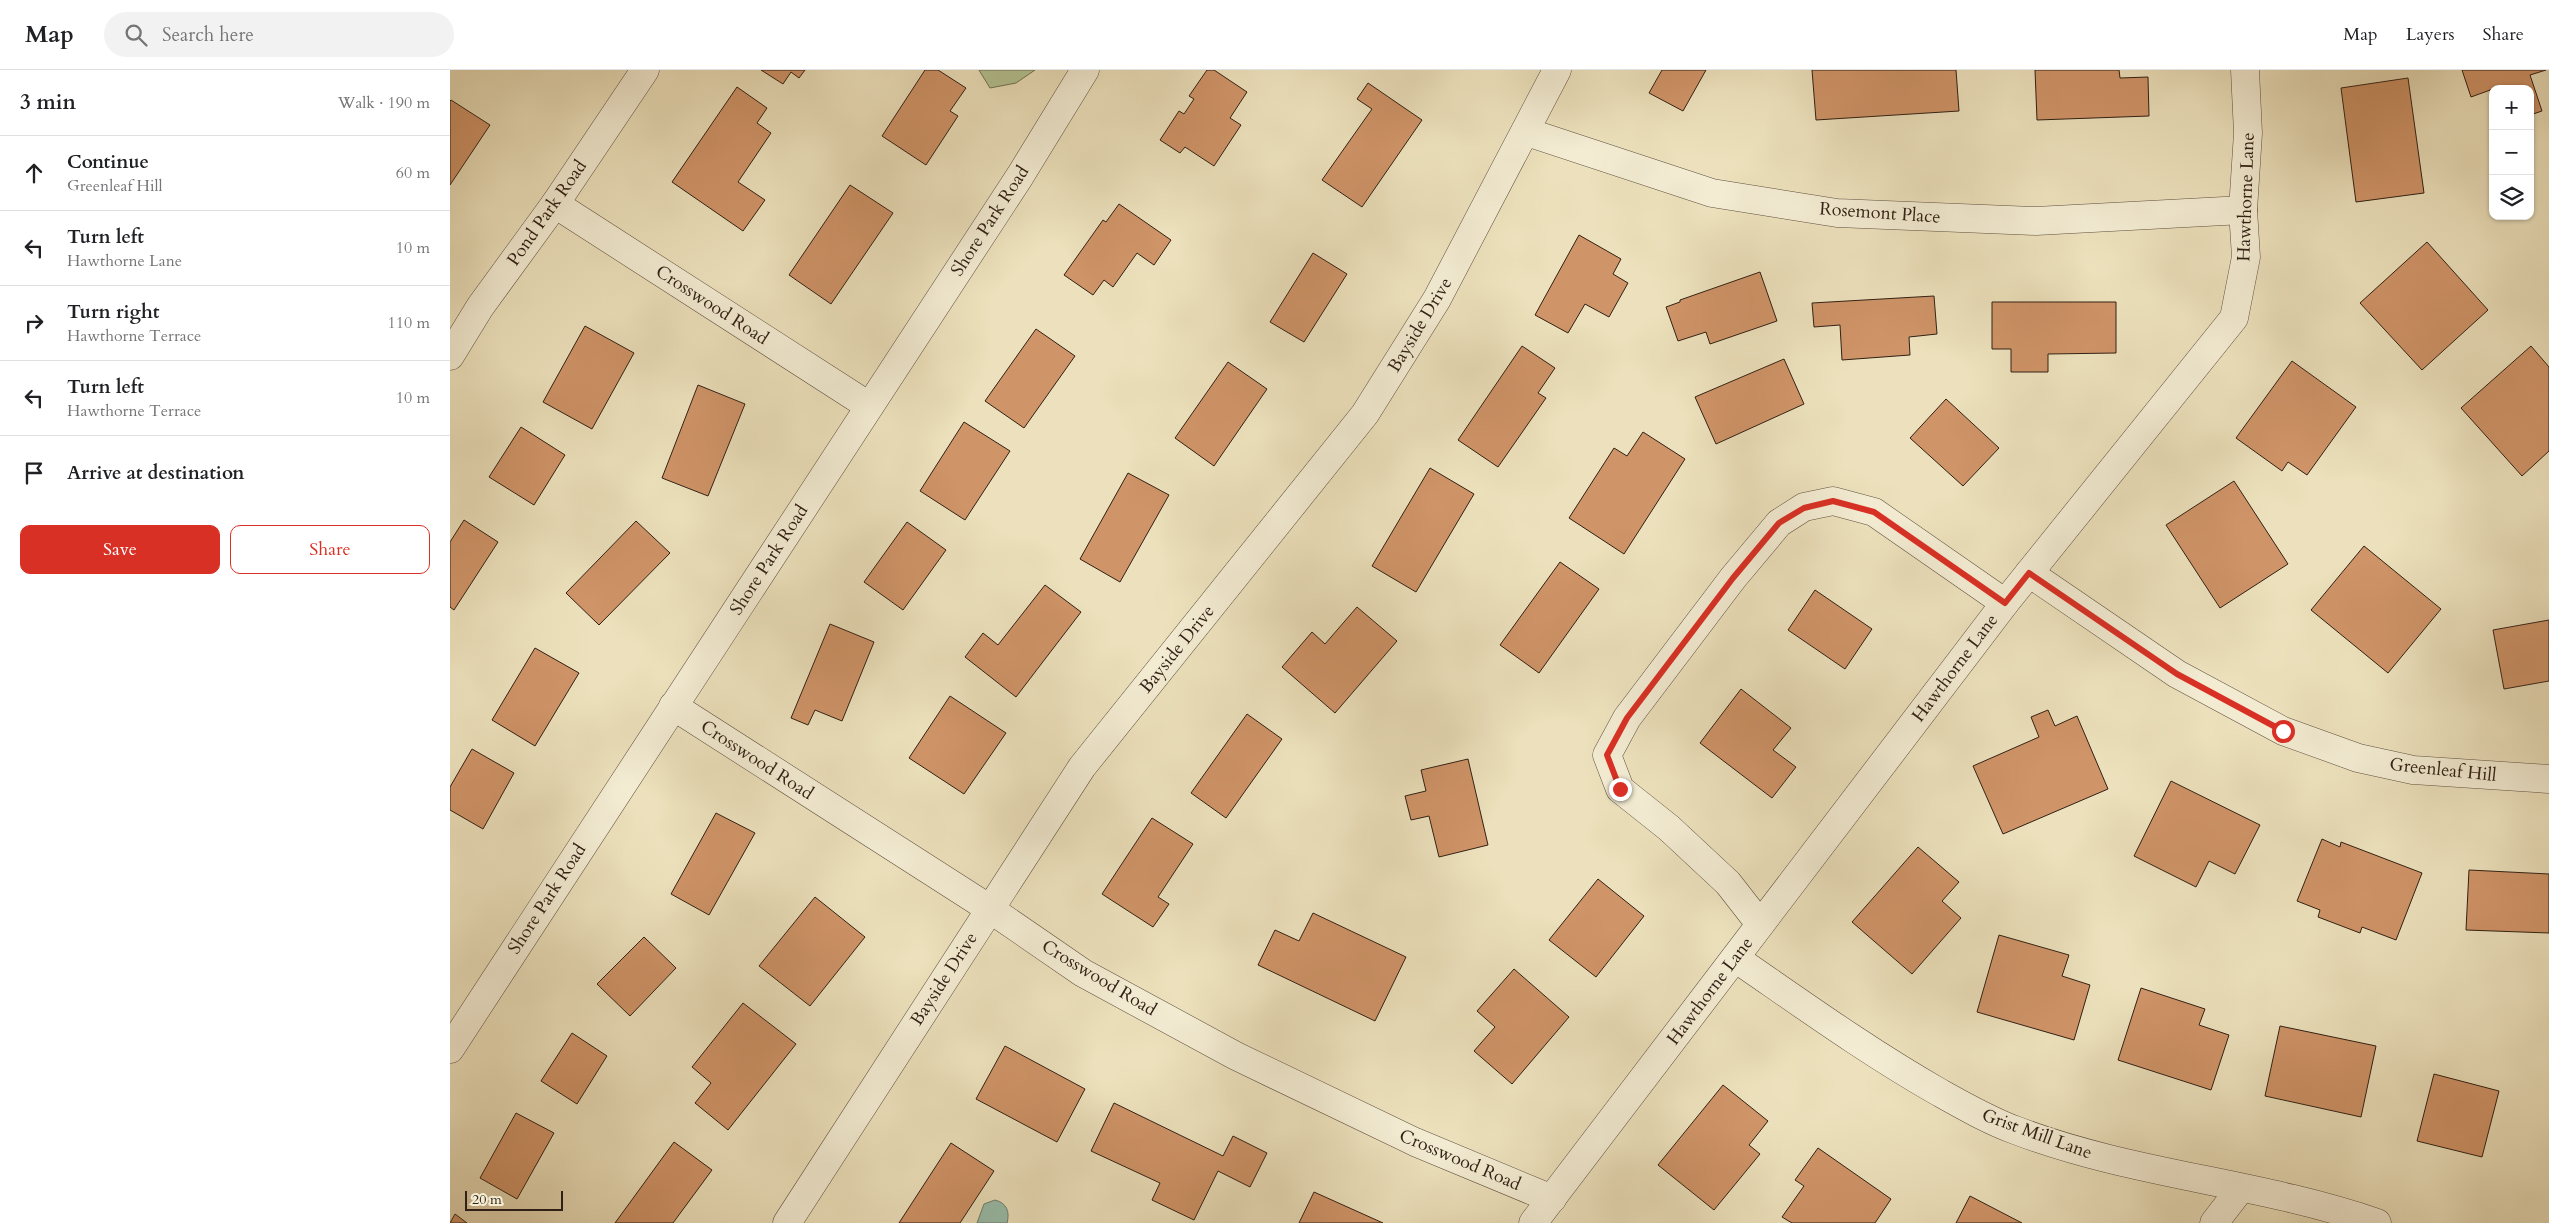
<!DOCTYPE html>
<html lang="en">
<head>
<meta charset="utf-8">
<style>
	body { margin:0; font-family:Cardo,serif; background:#f2f2f2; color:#202124 }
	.controls { position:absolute; right:15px; top:15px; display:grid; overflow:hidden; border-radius:10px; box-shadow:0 1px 4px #0004 }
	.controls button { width:45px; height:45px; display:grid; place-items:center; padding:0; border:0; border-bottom:1px solid #e0e0e0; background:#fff; color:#202124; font:25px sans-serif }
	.scale { position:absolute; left:15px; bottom:12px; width:98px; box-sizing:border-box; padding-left:5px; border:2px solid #302015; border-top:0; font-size:14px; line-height:18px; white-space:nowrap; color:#302015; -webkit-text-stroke:4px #f3ecd3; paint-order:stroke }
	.stop { position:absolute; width:15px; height:15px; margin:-11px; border:4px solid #d93025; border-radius:50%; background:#fff }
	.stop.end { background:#d93025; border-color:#fff; box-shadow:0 1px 5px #0008 }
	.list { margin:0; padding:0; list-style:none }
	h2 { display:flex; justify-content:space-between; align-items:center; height:65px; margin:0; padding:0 20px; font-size:21px }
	h2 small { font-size:16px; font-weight:400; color:#757577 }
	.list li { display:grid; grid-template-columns:32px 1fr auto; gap:15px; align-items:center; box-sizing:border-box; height:75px; padding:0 20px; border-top:1px solid #e0e0e0 }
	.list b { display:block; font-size:19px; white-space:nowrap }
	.list p { margin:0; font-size:16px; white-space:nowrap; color:#757577 }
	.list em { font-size:16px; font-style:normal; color:#757577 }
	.actions { display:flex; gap:10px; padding:15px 20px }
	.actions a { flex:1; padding:11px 0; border:1px solid #d93025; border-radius:10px; text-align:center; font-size:18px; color:#d93025 }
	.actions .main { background:#d93025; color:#fff }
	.icon { flex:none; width:28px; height:28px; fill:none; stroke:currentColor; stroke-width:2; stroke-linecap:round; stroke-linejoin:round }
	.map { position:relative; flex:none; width:2099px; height:1153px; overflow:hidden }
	header { display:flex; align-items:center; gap:30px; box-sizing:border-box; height:70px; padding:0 25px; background:#fff; border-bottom:1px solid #e0e0e0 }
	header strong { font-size:24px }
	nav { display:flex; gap:28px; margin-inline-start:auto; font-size:18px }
	.search { width:350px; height:45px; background:#f2f2f2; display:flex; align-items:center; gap:12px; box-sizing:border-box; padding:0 18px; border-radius:28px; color:#757577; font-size:19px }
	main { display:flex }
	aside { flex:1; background:#fff }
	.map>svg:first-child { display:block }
	.green { fill:#b4c393; stroke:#727254 }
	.water { fill:#99beac; stroke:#6f7f70 }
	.building { fill:#cf9468; stroke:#302015 }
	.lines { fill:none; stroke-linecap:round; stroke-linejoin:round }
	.street-casing { stroke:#5f503f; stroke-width:29 }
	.street { stroke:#f3ecd3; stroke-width:28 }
	.route { stroke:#d93025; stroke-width:6 }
	.labels { text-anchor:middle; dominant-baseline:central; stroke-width:4; stroke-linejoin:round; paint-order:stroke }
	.street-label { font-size:18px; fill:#302015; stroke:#f3ecd3 }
</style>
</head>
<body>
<header>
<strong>Map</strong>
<div class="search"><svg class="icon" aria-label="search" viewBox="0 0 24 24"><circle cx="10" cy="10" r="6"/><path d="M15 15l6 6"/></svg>Search here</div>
<nav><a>Map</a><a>Layers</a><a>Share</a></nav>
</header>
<main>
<aside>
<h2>3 min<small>Walk · 190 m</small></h2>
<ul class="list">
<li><svg class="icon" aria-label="ahead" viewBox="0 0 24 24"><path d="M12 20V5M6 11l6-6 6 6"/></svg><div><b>Continue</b><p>Greenleaf Hill</p></div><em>60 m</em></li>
<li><svg class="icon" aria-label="left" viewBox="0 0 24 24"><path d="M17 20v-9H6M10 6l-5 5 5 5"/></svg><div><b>Turn left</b><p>Hawthorne Lane</p></div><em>10 m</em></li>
<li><svg class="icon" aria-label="right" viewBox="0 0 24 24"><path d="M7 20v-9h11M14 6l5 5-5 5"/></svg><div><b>Turn right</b><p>Hawthorne Terrace</p></div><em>110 m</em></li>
<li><svg class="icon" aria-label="left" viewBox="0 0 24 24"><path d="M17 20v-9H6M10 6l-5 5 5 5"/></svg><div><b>Turn left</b><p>Hawthorne Terrace</p></div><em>10 m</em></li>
<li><svg class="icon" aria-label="arrive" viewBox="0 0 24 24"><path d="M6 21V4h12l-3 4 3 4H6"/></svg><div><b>Arrive at destination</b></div></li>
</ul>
<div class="actions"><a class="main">Save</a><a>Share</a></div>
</aside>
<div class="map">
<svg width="2099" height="1153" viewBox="0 0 2099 1153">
	<rect width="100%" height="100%" fill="#ece1bc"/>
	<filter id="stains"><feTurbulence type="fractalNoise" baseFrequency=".004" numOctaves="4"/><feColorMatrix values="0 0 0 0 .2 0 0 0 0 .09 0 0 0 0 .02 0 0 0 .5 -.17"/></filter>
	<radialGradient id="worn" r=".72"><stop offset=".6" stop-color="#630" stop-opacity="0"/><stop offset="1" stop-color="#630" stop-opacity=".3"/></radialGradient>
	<polygon class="green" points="529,0 585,0 566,13 540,18"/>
	<path class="water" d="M545,1130c12,3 15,12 12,23h-30l7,-19z"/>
	<g class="building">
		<polygon points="311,0 355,0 349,8 341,2 333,14"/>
		<polygon points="475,0 488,0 516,18 500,41 508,46 476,95 432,66"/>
		<polygon points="757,0 764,0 797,22 780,48 791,55 764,96 735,77 730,83 710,70 729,41 734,44 744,29 739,26"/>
		<polygon points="1212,0 1256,0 1233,41 1199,23"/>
		<polygon points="1362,0 1506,0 1509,41 1366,50"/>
		<polygon points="1585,0 1669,0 1670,8 1698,7 1699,46 1587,50"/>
		<polygon points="2012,0 2096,0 2080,5 2092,41 2080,45 2080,19 2043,19 2021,27"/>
		<polygon points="1958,8 1974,123 1906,132 1891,18"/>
		<polygon points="918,13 972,50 912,137 872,110 922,39 907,29"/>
		<polygon points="287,17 317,38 307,53 321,63 288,112 315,130 293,161 222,112"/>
		<polygon points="1,30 40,55 0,115 0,31"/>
		<polygon points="400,115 443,143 381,234 339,205"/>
		<polygon points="669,134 721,170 704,195 687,183 663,217 654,210 643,225 614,205 653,150 656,152"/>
		<polygon points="1129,165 1171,189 1163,204 1178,213 1159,247 1135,234 1118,263 1085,245"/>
		<polygon points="1977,172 2038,240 1972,300 1910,233"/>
		<polygon points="863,183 897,204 854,272 820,252"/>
		<polygon points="1310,202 1327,251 1260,274 1256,262 1228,271 1216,237 1230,232 1230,230"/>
		<polygon points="1484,226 1487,264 1459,267 1460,285 1392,290 1390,255 1364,257 1362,233"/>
		<polygon points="1542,232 1666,232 1666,283 1598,284 1598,302 1561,302 1561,279 1542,279"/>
		<polygon points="135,256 184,283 142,359 93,332"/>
		<polygon points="586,259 625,286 574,358 535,331"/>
		<polygon points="1072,276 1105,298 1088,323 1096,328 1048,397 1008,370"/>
		<polygon points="2081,276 2099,297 2099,381 2072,406 2011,338"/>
		<polygon points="1334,289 1354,334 1266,374 1245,327"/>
		<polygon points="1842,291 1906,337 1857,405 1838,392 1832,401 1786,368"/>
		<polygon points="778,292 817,319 764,396 725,368"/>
		<polygon points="248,315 295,334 258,426 212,408"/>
		<polygon points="1496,329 1549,378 1513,416 1460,368"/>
		<polygon points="514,352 560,381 515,450 470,421"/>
		<polygon points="71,357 115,385 84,435 39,407"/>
		<polygon points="1193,362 1235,389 1174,484 1119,448 1164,378 1177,386"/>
		<polygon points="980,398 1024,424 966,522 922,496"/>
		<polygon points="678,403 719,425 670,512 630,489"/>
		<polygon points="1784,411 1838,494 1770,538 1716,455"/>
		<polygon points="14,450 48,472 4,540 0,537 0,472"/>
		<polygon points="186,451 220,483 149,555 116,523"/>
		<polygon points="457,452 496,480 453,540 414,512"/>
		<polygon points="1914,476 1991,539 1938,603 1861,540"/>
		<polygon points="1110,492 1149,519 1089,603 1050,575"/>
		<polygon points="595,515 631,542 566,627 515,587 533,563 548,575"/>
		<polygon points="1365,520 1422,559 1395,599 1338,560"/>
		<polygon points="907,537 947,571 885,643 832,597 862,562 875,574"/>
		<polygon points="2099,550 2099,611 2054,619 2043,560"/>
		<polygon points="380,554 424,572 392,651 365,640 358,655 341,648"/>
		<polygon points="85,578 129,603 85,676 42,650"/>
		<polygon points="1291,619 1341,658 1323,680 1346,697 1322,728 1250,673"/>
		<polygon points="500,626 556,663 514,724 459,688"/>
		<polygon points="1598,640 1605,656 1627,646 1658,719 1553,764 1523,696 1589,667 1581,647"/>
		<polygon points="797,644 832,669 776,748 741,723"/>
		<polygon points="22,679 64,703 33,759 0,740 0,717"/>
		<polygon points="1018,689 1038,775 989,787 979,746 961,750 955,726 976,721 971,700"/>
		<polygon points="1721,711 1810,755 1785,804 1759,791 1746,817 1684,786"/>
		<polygon points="266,743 305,763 259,845 221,824"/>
		<polygon points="702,748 743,774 708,827 719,834 703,857 652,824"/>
		<polygon points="1872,769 1890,777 1891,772 1972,803 1946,870 1912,857 1910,863 1868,847 1870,840 1847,831"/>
		<polygon points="1468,777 1509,812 1492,831 1511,848 1462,904 1402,852"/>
		<polygon points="2019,800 2099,804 2099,863 2016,860"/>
		<polygon points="1148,809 1194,846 1146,907 1099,870"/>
		<polygon points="365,827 415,867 360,936 309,896"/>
		<polygon points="863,843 956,887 925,951 808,895 825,860 849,871"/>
		<polygon points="1549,865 1619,885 1612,906 1640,915 1624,970 1527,942"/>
		<polygon points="194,867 226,898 180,946 147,914"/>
		<polygon points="1064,899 1119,947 1062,1014 1024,981 1045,957 1027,941"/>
		<polygon points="1691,918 1755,939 1749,955 1779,965 1761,1020 1668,990"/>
		<polygon points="293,933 346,974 278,1060 245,1033 261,1013 242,997"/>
		<polygon points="1830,956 1926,976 1911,1047 1815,1026"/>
		<polygon points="122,963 157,986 127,1034 91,1011"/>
		<polygon points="555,976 635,1019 607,1072 526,1029"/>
		<polygon points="1984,1004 2049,1021 2032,1087 1967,1071"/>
		<polygon points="1273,1015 1318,1051 1299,1075 1310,1084 1264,1140 1208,1095"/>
		<polygon points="664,1033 773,1086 783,1066 817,1083 800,1117 768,1101 744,1150 702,1130 710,1113 641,1081"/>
		<polygon points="66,1043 104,1063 67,1129 30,1108"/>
		<polygon points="224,1072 262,1100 223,1153 165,1153"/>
		<polygon points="501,1073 544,1101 510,1153 449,1153"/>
		<polygon points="1368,1078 1441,1129 1425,1153 1342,1153 1332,1147 1354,1116 1345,1110"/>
		<polygon points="864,1122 933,1153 849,1153"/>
		<polygon points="1520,1126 1572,1153 1506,1153"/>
		<polygon points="5,1144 17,1153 0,1153"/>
	</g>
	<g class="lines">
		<defs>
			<g id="street">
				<polyline points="1077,62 1262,123 1387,143 1586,151 1793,140"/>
				<polyline points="105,134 419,336"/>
				<polyline points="0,286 30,237 105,134 195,0"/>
				<polyline points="1579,503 1727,604 1833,661 1908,688 1963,700 2099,709"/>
				<polyline points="223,636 540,839 633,903 786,986 965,1072 1102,1129"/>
				<polyline points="1310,854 1278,813 1219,758 1170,719 1157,685 1177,648 1283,508 1329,453 1354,437 1383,431 1424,442 1555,533"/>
				<path d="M1285,888c67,46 132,93 202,133 25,14 51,29 78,39 117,45 244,52 362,93"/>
				<polyline points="0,979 570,106 635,0"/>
				<polyline points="337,1153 632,697 915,344 987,229 1107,0"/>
				<polyline points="1083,1153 1555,533 1784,248 1796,187 1793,140 1798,63 1795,0"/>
				<polyline points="1764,1153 1791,1118"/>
			</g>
		</defs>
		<use href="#street" class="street-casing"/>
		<use href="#street" class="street"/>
	</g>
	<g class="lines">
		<polyline class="route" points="1170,719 1157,685 1177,648 1283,508 1329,453 1354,438 1383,431 1424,442 1555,533 1579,503 1727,604 1833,661"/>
	</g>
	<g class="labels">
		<g class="street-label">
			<text transform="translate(1796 127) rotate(-88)">Hawthorne Lane</text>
			<text transform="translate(97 143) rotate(-55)">Pond Park Road</text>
			<text transform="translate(1430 143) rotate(4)">Rosemont Place</text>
			<text transform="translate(540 151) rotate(-57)">Shore Park Road</text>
			<text transform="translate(262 235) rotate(33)">Crosswood Road</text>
			<text transform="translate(970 255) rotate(-59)">Bayside Drive</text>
			<text transform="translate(319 490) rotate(-57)">Shore Park Road</text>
			<text transform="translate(727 579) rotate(-51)">Bayside Drive</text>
			<text transform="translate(1505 598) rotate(-53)">Hawthorne Lane</text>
			<text transform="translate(307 690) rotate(33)">Crosswood Road</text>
			<text transform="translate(1993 700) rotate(6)">Greenleaf Hill</text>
			<text transform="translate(97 829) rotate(-57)">Shore Park Road</text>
			<text transform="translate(649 908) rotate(31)">Crosswood Road</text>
			<text transform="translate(494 909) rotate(-57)">Bayside Drive</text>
			<text transform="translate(1260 921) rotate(-53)">Hawthorne Lane</text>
			<text transform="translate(1587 1064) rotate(20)">Grist Mill Lane</text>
			<text transform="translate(1010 1090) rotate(23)">Crosswood Road</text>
		</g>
	</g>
	<rect width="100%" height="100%" filter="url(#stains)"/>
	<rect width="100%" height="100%" fill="url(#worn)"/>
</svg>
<div class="controls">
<button>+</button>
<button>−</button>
<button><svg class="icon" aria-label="layers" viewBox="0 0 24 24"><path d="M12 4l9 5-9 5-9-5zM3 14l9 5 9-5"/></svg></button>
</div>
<div class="scale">20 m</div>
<div class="stop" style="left:1833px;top:661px"></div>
<div class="stop end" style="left:1170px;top:719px"></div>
</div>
</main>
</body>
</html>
